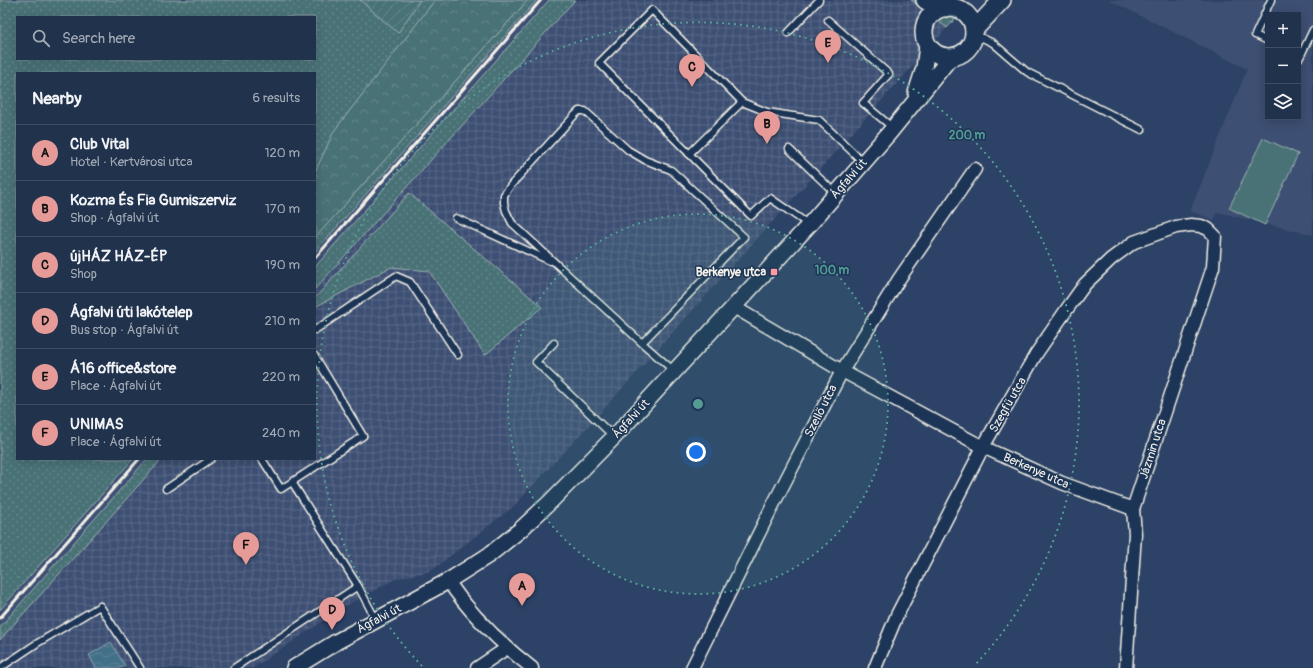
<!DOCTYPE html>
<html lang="en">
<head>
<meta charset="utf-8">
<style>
	body { margin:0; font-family:Pangolin,sans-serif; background:#2d3e56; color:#f1f3f6 }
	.controls { position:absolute; right:12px; top:12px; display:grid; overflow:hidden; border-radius:0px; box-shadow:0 2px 10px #0003 }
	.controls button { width:36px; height:36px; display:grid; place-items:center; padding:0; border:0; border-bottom:1px solid #3e4d64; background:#21324c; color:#f1f3f6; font:20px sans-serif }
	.you { position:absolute; left:696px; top:452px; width:14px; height:14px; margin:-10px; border:3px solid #fff; border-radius:50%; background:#1a73e8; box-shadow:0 0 0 6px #1a73e833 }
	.badge { display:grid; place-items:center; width:26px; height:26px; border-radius:50%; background:#e69b98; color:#111; font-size:13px; font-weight:700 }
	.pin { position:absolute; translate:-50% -33px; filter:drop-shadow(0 1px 2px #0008) }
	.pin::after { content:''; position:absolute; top:21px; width:14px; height:12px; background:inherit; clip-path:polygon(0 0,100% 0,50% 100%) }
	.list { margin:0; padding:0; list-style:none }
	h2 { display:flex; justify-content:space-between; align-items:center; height:52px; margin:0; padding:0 16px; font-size:17px }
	h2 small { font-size:13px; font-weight:400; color:#a2aab5 }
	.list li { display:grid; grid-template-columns:26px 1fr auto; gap:12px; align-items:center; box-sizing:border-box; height:56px; padding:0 16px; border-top:1px solid #3e4d64 }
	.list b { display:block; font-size:15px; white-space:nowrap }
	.list p { margin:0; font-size:13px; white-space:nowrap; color:#a2aab5 }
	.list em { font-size:13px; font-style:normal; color:#a2aab5 }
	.icon { flex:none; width:22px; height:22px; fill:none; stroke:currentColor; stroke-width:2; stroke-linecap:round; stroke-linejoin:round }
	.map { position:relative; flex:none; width:1313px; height:668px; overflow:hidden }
	.search { position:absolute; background:#21324c; box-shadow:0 2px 10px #0003; left:16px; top:16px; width:300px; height:44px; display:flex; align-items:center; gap:10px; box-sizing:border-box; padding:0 14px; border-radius:0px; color:#a2aab5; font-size:15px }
	.panel { position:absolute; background:#21324c; box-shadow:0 2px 10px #0003; left:16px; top:72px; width:300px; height:388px; border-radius:0px }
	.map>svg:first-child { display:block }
	.built { fill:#3c4f73; fill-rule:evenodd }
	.industrial { fill:url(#industrial-grid) }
	.grass { fill:url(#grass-dots); stroke:#9eb2b0; fill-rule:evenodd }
	.forest { fill:url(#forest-crowns); stroke:#9eb2b0 }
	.park { fill:#497277; stroke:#9eb2b0 }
	.garden { fill:url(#garden-furrows); stroke:#9eb2b0 }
	.water { fill:url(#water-waves); stroke:#8aa3ae }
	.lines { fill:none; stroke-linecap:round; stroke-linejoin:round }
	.service-casing { stroke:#f4f1e8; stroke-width:9 }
	.minor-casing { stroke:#f4f1e8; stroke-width:15 }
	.tertiary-casing { stroke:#f4f1e8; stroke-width:18 }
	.secondary-casing { stroke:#f4f1e8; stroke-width:20 }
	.service { stroke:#1d3557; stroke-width:6 }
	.minor { stroke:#1d3557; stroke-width:12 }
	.tertiary { stroke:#1d3557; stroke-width:15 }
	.secondary { stroke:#1d3557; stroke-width:17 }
	.rail { stroke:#f4f1e8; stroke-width:3 }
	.ring { fill:none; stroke:#549b93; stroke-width:2; stroke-dasharray:2 4 }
	.poi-dot { fill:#ff9aa2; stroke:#1d3557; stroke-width:1.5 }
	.labels { text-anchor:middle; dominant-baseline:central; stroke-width:3; stroke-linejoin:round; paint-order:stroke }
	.street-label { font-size:12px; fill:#f4f1e8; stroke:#1d3557 }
	.poi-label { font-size:12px; font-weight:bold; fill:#f4f1e8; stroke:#1d3557; text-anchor:end }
	.centre { fill:#549b93; stroke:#1d3557; stroke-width:2 }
	.ring-label { font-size:12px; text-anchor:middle; font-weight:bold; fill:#549b93; stroke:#1d3557; stroke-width:3; stroke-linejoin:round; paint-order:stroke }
</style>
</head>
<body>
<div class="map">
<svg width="1313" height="668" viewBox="0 0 1313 668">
	<defs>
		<pattern id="industrial-grid" width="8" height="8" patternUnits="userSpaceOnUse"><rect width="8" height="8" fill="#3c4f73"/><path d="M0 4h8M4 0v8" fill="none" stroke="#596987"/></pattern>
		<pattern id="grass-dots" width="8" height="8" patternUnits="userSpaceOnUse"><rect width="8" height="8" fill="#497277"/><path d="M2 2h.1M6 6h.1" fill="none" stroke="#64878a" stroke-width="1.8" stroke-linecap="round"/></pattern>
		<pattern id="forest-crowns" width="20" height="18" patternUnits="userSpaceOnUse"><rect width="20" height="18" fill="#497277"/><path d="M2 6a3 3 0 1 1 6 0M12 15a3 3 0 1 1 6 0" fill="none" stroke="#64878a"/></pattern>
		<pattern id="garden-furrows" width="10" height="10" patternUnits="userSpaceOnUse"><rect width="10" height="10" fill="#497277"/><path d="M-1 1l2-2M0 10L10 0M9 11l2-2" fill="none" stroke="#64878a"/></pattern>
		<pattern id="water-waves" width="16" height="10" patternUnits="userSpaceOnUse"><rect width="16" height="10" fill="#436f88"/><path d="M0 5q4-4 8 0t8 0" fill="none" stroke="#5f8499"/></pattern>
	</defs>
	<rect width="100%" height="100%" fill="#2c4266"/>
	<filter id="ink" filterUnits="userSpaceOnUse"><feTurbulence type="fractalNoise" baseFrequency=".025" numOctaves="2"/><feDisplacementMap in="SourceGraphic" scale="8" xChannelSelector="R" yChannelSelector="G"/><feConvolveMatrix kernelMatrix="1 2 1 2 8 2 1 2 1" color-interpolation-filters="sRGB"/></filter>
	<g filter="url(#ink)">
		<g class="built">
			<polygon points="537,0 549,0 315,267 315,252"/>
			<path d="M1109,0h204v235l-96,-23 -3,8 -24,-9 57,-142zM1268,15h30v102h-30z"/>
			<polygon points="133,459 147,459 0,627 0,610"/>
		</g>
		<polygon class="industrial" points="575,0 911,0 947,28 592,422 514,506 431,571 395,579 347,605 253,668 0,668 0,640 162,459 315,459 315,289"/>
		<g class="grass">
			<path d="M0,0h537l-222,252v-179h-298v386h116l-133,151zM17,17h298v42h-298z"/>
			<polygon points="549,0 575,0 315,289 315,267"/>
			<polygon points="911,0 962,0 968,4 947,28"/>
			<polygon points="409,193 542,307 485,355 429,271 391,267 315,307 315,298"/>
			<polygon points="147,459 162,459 0,640 0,627"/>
		</g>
		<polygon class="forest" points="435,0 528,0 315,238 315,172 334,131"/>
		<polygon class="park" points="1263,138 1298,154 1265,225 1229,208"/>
		<polygon class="garden" points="360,0 420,0 398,33"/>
		<polygon class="water" points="111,642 125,666 121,668 96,668 89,655"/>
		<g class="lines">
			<defs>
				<g id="service">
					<polyline points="828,20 889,74 863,103 893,128"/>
					<polyline points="788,33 819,0"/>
					<polyline points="974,34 993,43 1027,72 1142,130"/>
					<polyline points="1268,41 1255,35 1271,0"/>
					<polyline points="1298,59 1300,57 1313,30"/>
					<polyline points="789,149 836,194"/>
					<polyline points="689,154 742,102"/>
					<polyline points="456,218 550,261"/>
					<polyline points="808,224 770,198 751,216 599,63 652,10 742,102 767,112 819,120 863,162"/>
					<polyline points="315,330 396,276 410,282 458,355"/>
					<polyline points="554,343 536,362 614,437"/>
					<polyline points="642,343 744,237 671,170 645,160 628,150 585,111 579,111 575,115 511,185 504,195 504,203 506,211 512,223 642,343 674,371"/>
					<polyline points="262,459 281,489 292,482 358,586 376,620"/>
					<polyline points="292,482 363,436 315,356"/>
					<polyline points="166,489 211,459"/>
					<polyline points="0,668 36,644 100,606 140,668"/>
					<polyline points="234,668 358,586"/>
				</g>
				<g id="minor">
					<polyline points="734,307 842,371 983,447 1062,483 1133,509"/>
					<path d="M448,581c23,34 52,62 84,87"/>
					<polyline points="477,668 507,648"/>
					<polyline points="692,668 774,503 842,371 899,279 975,169"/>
					<polyline points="875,668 897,615 983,447 1036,354 1067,309 1085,284 1111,259 1134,242 1176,227 1191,225 1201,226 1208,229 1215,236 1213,267 1133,509 1135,534 1126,668"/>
				</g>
				<g id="tertiary">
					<polyline points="916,93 924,68 927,46"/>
					<polyline points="294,668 336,642 448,581 489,555 520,530 549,503 614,437 809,225 890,132 950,58"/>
				</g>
				<g id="secondary">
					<polyline points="925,0 934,5 945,8"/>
					<circle cx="949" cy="32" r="25"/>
					<polyline points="974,30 1002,0"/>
				</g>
			</defs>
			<use href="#service" class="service-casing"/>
			<use href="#minor" class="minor-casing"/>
			<use href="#tertiary" class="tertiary-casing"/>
			<use href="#secondary" class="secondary-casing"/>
			<use href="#service" class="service"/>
			<use href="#minor" class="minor"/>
			<use href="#tertiary" class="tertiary"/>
			<use href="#secondary" class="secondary"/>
			<g class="rail">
				<polyline points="315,258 541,0"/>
				<polyline points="0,618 139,459"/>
			</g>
		</g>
	</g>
	<circle cx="698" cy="404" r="190" fill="#549b93" fill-opacity=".12"/>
	<g class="ring">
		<circle cx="698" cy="404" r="190"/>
		<path d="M422 666A381 381 0 1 1 974 666"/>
	</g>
	<rect class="poi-dot" x="770" y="268" width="8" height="8" rx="2"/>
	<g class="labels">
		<g class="street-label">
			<text transform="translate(849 179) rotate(-49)">Ágfalvi út</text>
			<text transform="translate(1008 405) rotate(-60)">Szegfű utca</text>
			<text transform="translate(821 411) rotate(-63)">Szellő utca</text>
			<text transform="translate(631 419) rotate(-47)">Ágfalvi út</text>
			<text transform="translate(1153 449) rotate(-72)">Jázmin utca</text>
			<text transform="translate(1036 471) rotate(24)">Berkenye utca</text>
			<text transform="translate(379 619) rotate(-28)">Ágfalvi út</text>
		</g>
		<g class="poi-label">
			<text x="766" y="272">Berkenye utca</text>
		</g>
	</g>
	<circle cx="698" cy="404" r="6" class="centre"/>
	<g class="ring-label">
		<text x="967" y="139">200 m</text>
		<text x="832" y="274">100 m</text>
	</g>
</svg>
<div class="controls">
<button>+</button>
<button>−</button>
<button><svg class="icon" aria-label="layers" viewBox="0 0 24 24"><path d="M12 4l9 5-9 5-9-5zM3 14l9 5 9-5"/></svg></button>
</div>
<div class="you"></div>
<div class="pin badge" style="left:522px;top:606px">A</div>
<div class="pin badge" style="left:767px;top:144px">B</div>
<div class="pin badge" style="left:692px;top:87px">C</div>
<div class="pin badge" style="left:332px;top:630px">D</div>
<div class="pin badge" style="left:828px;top:63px">E</div>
<div class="pin badge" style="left:246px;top:565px">F</div>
<div class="search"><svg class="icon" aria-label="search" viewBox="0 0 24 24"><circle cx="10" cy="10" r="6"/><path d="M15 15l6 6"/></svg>Search here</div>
<section class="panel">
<h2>Nearby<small>6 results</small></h2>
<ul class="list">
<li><span class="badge">A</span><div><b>Club Vital</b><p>Hotel · Kertvárosi utca</p></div><em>120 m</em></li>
<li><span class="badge">B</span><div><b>Kozma És Fia Gumiszerviz</b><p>Shop · Ágfalvi út</p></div><em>170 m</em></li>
<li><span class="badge">C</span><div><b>újHÁZ HÁZ-ÉP</b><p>Shop</p></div><em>190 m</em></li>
<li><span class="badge">D</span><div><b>Ágfalvi úti lakótelep</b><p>Bus stop · Ágfalvi út</p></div><em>210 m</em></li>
<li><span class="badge">E</span><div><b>Á16 office&amp;store</b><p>Place · Ágfalvi út</p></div><em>220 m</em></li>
<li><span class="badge">F</span><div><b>UNIMAS</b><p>Place · Ágfalvi út</p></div><em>240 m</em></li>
</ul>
</section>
</div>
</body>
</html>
